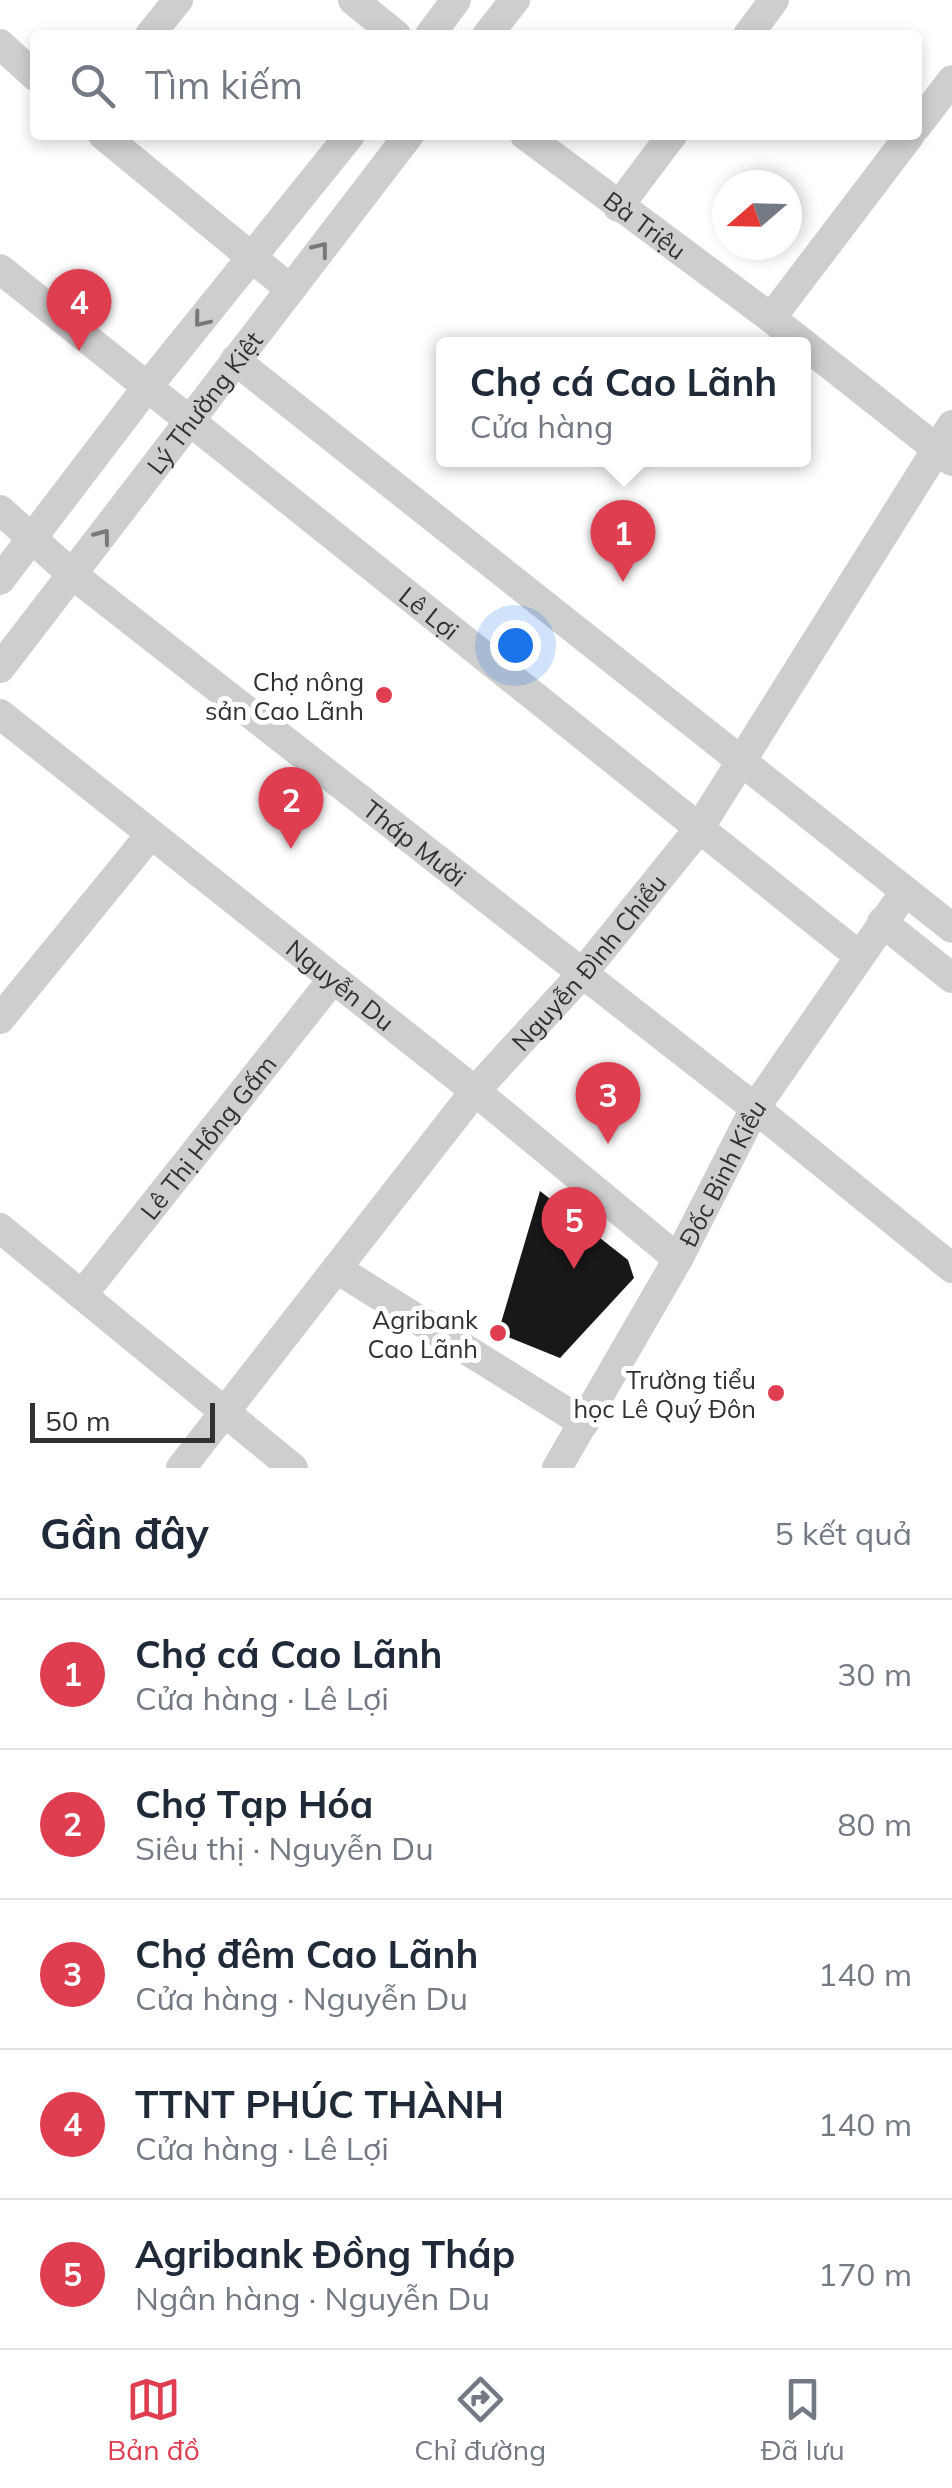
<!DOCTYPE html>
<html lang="vi">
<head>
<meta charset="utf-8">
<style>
	body { margin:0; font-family:Mulish,sans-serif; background:#f6f6f7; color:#1f2937 }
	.compass { position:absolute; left:712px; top:170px; width:90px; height:90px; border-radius:50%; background:#fff; box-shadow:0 5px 15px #0003; rotate:250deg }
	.scale { position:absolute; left:30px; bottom:25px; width:185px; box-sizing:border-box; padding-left:10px; border:5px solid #313131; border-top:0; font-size:28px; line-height:35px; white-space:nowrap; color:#313131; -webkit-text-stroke:8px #fff; paint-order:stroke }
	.you { position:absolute; left:515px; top:645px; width:35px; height:35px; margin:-25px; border:8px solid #fff; border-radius:50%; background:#1a73e8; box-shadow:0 0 0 15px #1a73e833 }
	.badge { display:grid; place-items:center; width:65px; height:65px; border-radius:50%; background:#df3d50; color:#fff; font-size:32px; font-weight:700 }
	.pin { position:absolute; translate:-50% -82px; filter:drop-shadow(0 2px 5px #0008) }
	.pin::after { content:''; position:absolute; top:52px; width:35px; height:30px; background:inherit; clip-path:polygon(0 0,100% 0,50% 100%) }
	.popup { position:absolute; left:436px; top:337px; width:375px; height:130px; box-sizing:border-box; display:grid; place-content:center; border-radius:10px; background:#fff; filter:drop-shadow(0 2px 8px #0005); font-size:32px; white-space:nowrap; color:#747a83 }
	.popup b { font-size:38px; color:#1f2937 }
	.popup::after { content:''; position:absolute; left:50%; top:100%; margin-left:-20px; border:20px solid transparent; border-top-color:#fff }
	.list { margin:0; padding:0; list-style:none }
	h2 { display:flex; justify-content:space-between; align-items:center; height:130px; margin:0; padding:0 40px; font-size:42px }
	h2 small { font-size:32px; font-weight:400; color:#747a83 }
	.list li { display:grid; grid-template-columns:65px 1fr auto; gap:30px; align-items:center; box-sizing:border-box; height:150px; padding:0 40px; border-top:2px solid #e0e1e3 }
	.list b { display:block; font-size:38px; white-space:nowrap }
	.list p { margin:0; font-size:32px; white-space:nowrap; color:#747a83 }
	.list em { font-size:32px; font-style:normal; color:#747a83 }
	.icon { flex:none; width:55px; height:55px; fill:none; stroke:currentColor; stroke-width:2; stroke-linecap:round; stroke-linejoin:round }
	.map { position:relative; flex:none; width:952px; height:1468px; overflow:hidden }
	.search { position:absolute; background:#fff; box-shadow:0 5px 15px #0003; left:30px; right:30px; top:30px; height:110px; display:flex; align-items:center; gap:25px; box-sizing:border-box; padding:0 35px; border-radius:10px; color:#747a83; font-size:38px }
	.sheet { height:880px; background:#fff }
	nav { display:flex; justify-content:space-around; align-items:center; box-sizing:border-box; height:140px; border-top:2px solid #e0e1e3; background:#fff; font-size:28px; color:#747a83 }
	nav a { display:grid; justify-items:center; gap:5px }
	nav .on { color:#df3d50 }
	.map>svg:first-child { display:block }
	.building { fill:#181818 }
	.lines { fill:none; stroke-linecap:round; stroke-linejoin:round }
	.minor { stroke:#cecece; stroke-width:30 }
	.oneway { stroke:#787878 }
	.poi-dot { fill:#df3d50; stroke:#fff; stroke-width:4 }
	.labels { text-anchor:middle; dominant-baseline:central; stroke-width:10; stroke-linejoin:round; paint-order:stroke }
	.street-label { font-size:25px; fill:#313131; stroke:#fff }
	.poi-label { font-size:25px; fill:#313131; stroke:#fff; text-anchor:end }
</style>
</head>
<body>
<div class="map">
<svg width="952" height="1468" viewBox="0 0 952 1468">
	<rect width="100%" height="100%" fill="#fff"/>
	<polygon class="building" points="540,1191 628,1260 634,1278 560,1358 498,1333"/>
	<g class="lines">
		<g class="minor">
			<polyline points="353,0 396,35"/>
			<polyline points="150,35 178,0"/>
			<polyline points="430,35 456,0"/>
			<polyline points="487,35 515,0"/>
			<polyline points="748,35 774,0"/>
			<polyline points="0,44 35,76"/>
			<polyline points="917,126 952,80"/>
			<polyline points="103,135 290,289"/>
			<path id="s1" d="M525,135l246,183 181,143"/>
			<polyline points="618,207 672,135"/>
			<path id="s2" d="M0,269l858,686"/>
			<polyline points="771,318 910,135"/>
			<polyline points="235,360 952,928"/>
			<path id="s3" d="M0,510l73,65 682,533 197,160"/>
			<polyline points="0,580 148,386 350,135"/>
			<path id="s4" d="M0,668l409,-533"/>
			<path id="s5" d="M0,714l475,377 203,168"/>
			<polyline points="882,922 952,978"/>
			<polyline points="0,1019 151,834"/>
			<polyline points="0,1228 293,1468"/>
			<polyline points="337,1269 584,1423"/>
			<path id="s6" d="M82,1295l251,-316"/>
			<path id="s7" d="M181,1468l294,-377 106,-116 117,-145 254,-405"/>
			<path id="s8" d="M557,1468l121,-209 77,-151 149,-215"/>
		</g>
	</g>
	<defs><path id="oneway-chevron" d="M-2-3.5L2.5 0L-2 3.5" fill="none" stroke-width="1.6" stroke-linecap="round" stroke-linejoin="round" transform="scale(2.5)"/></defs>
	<g class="oneway">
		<use href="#oneway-chevron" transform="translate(321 249) rotate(-52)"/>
		<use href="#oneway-chevron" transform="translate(201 320) rotate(129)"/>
		<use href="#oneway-chevron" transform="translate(103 536) rotate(-53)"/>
	</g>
	<g class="poi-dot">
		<circle cx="384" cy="695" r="10"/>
		<circle cx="498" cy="1333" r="10"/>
		<circle cx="776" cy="1393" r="10"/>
	</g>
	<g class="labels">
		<g class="street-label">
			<text stroke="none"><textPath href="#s1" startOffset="150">Bà Triệu</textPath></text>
			<text stroke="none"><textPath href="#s4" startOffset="335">Lý Thường Kiệt</textPath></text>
			<text stroke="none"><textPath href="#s2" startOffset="550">Lê Lợi</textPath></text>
			<text stroke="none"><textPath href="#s3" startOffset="532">Tháp Mười</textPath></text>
			<text stroke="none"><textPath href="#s7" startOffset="650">Nguyễn Đình Chiểu</textPath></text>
			<text stroke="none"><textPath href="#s5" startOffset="435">Nguyễn Du</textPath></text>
			<text stroke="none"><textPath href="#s6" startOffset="202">Lê Thị Hồng Gấm</textPath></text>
			<text stroke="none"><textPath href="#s8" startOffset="338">Đốc Binh Kiều</textPath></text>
		</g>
		<g class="poi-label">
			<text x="364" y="681">Chợ nông<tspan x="364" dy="29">sản Cao Lãnh</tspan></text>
			<text x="478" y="1319">Agribank<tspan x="478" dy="29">Cao Lãnh</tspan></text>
			<text x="756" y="1379">Trường tiểu<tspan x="756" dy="29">học Lê Quý Đôn</tspan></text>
		</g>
	</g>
</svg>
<svg class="compass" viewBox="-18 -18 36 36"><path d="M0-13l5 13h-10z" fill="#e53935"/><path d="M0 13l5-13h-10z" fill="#747a83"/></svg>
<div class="scale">50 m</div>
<div class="you"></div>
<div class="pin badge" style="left:623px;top:582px">1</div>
<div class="popup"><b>Chợ cá Cao Lãnh</b>Cửa hàng</div>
<div class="pin badge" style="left:291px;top:849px">2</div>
<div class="pin badge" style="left:608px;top:1144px">3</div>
<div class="pin badge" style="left:79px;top:351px">4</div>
<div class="pin badge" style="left:574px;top:1269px">5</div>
<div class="search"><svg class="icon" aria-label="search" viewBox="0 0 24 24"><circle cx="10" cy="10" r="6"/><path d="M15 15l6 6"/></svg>Tìm kiếm</div>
</div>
<section class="sheet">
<h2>Gần đây<small>5 kết quả</small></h2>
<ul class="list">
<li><span class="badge">1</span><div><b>Chợ cá Cao Lãnh</b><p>Cửa hàng · Lê Lợi</p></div><em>30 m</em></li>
<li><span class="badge">2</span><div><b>Chợ Tạp Hóa</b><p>Siêu thị · Nguyễn Du</p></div><em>80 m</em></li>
<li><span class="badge">3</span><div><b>Chợ đêm Cao Lãnh</b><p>Cửa hàng · Nguyễn Du</p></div><em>140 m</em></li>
<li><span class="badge">4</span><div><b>TTNT PHÚC THÀNH</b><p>Cửa hàng · Lê Lợi</p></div><em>140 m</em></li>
<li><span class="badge">5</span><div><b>Agribank Đồng Tháp</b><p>Ngân hàng · Nguyễn Du</p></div><em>170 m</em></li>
</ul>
</section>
<nav>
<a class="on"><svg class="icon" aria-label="map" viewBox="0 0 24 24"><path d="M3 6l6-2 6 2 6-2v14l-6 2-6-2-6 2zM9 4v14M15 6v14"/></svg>Bản đồ</a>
<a><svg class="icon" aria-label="directions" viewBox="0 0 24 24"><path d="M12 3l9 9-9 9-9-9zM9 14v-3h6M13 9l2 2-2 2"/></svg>Chỉ đường</a>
<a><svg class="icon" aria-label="saved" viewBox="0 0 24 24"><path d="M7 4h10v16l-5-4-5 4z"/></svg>Đã lưu</a>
</nav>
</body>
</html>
